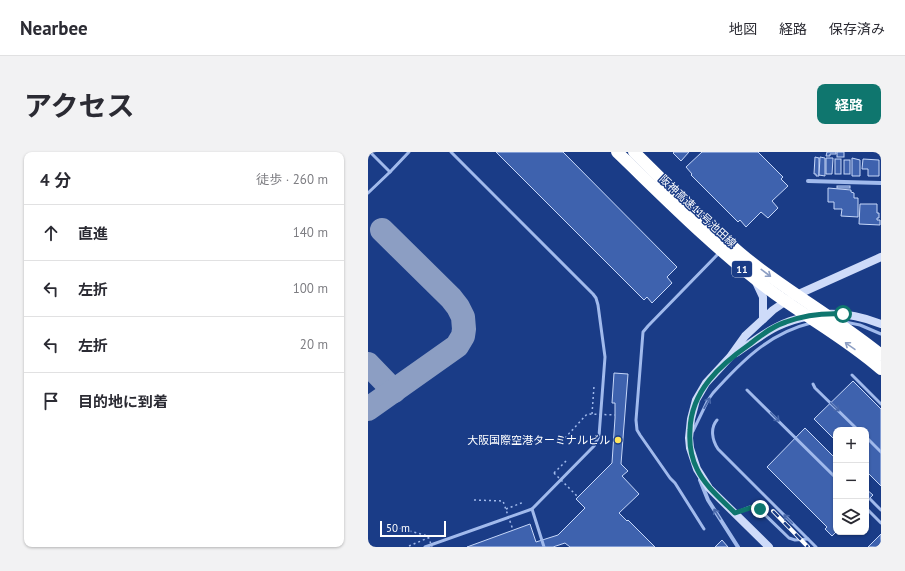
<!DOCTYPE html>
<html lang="ja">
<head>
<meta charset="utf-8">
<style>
	body { margin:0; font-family:"PT Sans","Noto Sans JP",sans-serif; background:#f2f2f3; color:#2b2b33 }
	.controls { position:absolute; right:12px; bottom:12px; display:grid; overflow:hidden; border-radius:8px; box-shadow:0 1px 3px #0004 }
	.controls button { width:36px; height:36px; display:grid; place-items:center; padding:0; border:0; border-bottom:1px solid #e1e1e2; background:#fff; color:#2b2b33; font:20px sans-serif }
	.scale { position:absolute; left:12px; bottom:10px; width:66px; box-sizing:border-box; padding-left:4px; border:2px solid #fff; border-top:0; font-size:11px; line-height:14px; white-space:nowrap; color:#fff; -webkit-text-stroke:3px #1a3c87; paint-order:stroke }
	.stop { position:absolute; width:12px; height:12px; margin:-9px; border:3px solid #0f766e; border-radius:50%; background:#fff }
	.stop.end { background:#0f766e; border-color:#fff; box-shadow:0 1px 4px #0008 }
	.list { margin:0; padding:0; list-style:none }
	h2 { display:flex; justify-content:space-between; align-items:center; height:52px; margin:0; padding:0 16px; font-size:17px }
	h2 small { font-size:13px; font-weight:400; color:#7c7c81 }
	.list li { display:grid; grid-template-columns:26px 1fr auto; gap:12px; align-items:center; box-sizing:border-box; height:56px; padding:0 16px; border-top:1px solid #e1e1e2 }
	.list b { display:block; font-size:15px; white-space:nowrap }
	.list em { font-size:13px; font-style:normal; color:#7c7c81 }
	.icon { flex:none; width:22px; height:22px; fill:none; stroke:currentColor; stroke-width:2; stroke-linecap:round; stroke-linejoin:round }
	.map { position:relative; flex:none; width:513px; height:395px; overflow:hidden; border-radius:8px }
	header { display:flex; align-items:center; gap:24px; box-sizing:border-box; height:56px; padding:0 20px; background:#fff; border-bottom:1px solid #e1e1e2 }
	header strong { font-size:19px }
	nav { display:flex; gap:22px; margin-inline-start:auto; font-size:14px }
	.intro { display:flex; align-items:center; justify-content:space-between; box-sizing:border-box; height:96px; padding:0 24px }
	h1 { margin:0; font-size:28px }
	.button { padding:10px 18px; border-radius:8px; background:#0f766e; color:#fff; font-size:14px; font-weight:700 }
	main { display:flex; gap:24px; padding:0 24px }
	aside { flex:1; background:#fff; border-radius:8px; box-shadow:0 1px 3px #0004 }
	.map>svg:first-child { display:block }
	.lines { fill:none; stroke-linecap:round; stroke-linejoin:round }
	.taxiway { stroke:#8c9ec3; stroke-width:24 }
	.building { fill:#3e62ae; stroke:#c6d7f9 }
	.path { stroke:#a1baec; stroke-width:1.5; stroke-dasharray:2 3; stroke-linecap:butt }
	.lane { stroke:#a1baec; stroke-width:3 }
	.street { stroke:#a1baec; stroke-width:4 }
	.secondary { stroke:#cedbf9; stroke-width:8 }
	.rail-casing { stroke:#fff; stroke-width:4 }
	.rail { stroke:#1a3c87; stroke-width:2.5; stroke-dasharray:8; stroke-linecap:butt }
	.path-bridge { stroke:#a1baec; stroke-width:1.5; stroke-dasharray:2 3; stroke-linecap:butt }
	.highway-bridge { stroke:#fff; stroke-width:12 }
	.oneway { stroke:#8c9ec3 }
	.oneway2 { stroke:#4968aa }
	.route { stroke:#0f766e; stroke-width:5 }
	.poi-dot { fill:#ffe45d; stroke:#1a3c87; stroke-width:1.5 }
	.labels { text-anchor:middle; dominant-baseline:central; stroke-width:3; stroke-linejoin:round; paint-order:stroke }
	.shield { fill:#1a3c87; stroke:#bac4db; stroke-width:1 }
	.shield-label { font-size:10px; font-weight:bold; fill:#fff }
	.street-label { font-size:11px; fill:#fff; stroke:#1a3c87 }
	.poi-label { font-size:11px; fill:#fff; stroke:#1a3c87; text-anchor:end }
</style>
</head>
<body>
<header>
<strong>Nearbee</strong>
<nav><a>地図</a><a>経路</a><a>保存済み</a></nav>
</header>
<div class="intro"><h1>アクセス</h1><a class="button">経路</a></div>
<main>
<aside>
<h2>4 分<small>徒歩 · 260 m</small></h2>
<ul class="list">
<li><svg class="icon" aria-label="ahead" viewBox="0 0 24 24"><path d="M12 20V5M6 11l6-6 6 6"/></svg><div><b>直進</b></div><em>140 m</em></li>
<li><svg class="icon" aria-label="left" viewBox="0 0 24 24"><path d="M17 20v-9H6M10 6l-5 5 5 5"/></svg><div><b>左折</b></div><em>100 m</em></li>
<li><svg class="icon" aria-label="left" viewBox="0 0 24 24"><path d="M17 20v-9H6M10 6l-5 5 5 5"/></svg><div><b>左折</b></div><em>20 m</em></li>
<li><svg class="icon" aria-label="arrive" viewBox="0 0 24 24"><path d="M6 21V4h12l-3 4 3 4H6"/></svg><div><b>目的地に到着</b></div></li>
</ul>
</aside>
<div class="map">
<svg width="513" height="395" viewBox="0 0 513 395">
	<rect width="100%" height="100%" fill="#1a3c87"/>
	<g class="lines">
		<g class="taxiway">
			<polyline points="0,212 26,239"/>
			<polyline points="0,257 89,194 95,184 96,177 95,165 90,155 83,146 14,78"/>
		</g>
	</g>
	<g class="building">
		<polygon points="128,0 195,0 309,115 299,125 304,131 284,151 279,145 276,148"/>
		<polygon points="306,0 321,0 313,9 305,1"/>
		<polygon points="334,0 390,0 415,25 413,27 420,34 404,49 410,56 400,66 393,60 378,75 372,68 370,70 323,23 324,22 318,15"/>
		<polygon points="459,0 468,0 468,2 462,2 462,4 458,4"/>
		<rect x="469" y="0" width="7" height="5"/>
		<polygon points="447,5 451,6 451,24 448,24 448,22 446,22"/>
		<polygon points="452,5 457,6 457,24 451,23"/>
		<polygon points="458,6 465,6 464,22 458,22"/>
		<polygon points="484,6 492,8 492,24 484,24"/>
		<rect x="467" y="7" width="6" height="15"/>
		<polygon points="495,7 511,8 511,24 500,24 500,17 494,17"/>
		<rect x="476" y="8" width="6" height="14"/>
		<rect x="469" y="34" width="13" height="2"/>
		<polygon points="460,36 483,38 483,40 486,41 486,46 490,46 490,65 473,64 474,57 466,57 466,50 460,50"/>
		<polygon points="492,52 509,52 509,61 511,61 511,66 509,66 509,68 512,68 512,73 491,72"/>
		<polygon points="246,221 260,222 253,312 260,319 254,324 271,342 251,361 259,369 260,368 287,395 202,395 197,391 185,395 99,395 162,372 168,390 190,383 217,356 208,347 244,311 247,266 247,251 244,251"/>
		<polygon points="485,229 513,257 513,334 498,319 498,278 468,278 468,289 446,267"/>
		<polygon points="437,276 465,304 468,301 468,380 464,384 457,377 459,375 399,315"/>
		<polygon points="498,337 505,343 498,350"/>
		<polygon points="513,382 513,395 500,395"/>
		<polygon points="354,388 360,395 347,395"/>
	</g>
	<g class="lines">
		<g class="path">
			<polyline points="224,262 226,234"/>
			<polyline points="186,321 200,307"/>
			<polyline points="138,357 156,350"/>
			<polyline points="41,394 60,386"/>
		</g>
		<g class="lane">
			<polyline points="2,0 22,20 41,0"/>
			<polyline points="83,0 225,142 228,146 230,153 237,205 231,284 226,294 164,357 176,395"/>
			<polyline points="0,41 22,20"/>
			<polyline points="477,170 492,173 513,182"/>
			<polyline points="484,223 513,252"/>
			<polyline points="445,232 447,236 490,278"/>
			<polyline points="379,238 468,326"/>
			<path d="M349,268c-7,8 -5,20 1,29l98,98"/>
			<path d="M325,279l15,-31 5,-7c28,-31 56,-60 98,-70"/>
			<polyline points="498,285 513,300"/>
			<polyline points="502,347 513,358"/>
			<polyline points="498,356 513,371"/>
			<polyline points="367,361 382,355 390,356 421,386 427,388 440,387"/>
			<polyline points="336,377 307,331 302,326 272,283 269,278 268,268 275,180 280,174 352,100"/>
			<polyline points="57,395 164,357"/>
		</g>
		<g class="street">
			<polyline points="440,29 513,31"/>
			<polyline points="332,328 340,348 370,395"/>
		</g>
		<g class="secondary">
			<polyline points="388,130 395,145 395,167"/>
			<path d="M458,162c19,-1 37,3 55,10"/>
			<path d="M368,201c27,-18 41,-31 74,-37"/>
			<polyline points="401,395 341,336 329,317 322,296 321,286 323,267 328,248 338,231 362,205 377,184 405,158 424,145 513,105"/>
		</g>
		<defs>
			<polyline id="rail" points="405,359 440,395"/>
		</defs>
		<use href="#rail" class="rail-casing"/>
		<use href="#rail" class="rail"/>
		<g class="path-bridge">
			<polyline points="197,286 219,262 247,263"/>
			<polyline points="186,321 210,345"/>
			<polyline points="106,348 135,349 145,378"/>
			<polyline points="27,375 60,384 64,395"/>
		</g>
		<g class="highway-bridge">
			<path d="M249,0c49,47 96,95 150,136 37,28 79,50 114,81"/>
			<path d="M266,0c37,36 73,74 113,107 43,34 91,61 134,96"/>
		</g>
	</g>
	<defs><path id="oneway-shaft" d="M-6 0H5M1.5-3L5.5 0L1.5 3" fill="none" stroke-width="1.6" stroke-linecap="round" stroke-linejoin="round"/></defs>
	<g class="oneway">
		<use href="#oneway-shaft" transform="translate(398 121) rotate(37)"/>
		<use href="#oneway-shaft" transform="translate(482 194) rotate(-145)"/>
	</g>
	<g class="oneway2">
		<use href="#oneway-shaft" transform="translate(339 251) rotate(-61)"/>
		<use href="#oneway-shaft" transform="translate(467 255) rotate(44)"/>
		<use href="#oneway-shaft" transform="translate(407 265) rotate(45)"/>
		<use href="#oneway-shaft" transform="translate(349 362) rotate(-122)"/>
		<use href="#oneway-shaft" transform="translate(420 367) rotate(-135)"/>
	</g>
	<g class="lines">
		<path class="route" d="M392,357l-7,-2 -18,6c-14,-14 -30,-27 -38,-44 -6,-12 -8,-25 -7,-39 1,-39 30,-65 60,-86 11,-9 23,-18 36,-22 19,-7 38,-9 57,-8"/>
	</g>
	<circle class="poi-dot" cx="250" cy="288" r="4"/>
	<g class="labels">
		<rect class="shield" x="364" y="109" width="20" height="16" rx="3"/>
		<g class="shield-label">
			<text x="374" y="117">11</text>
		</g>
		<g class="street-label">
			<text transform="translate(330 59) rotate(43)">阪神高速11号池田線</text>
		</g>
		<g class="poi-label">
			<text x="242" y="288">大阪国際空港ターミナルビル</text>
		</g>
	</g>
</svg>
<div class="controls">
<button>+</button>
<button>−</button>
<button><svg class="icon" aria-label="layers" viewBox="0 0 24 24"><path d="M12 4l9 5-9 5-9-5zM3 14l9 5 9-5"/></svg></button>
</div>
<div class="scale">50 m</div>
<div class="stop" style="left:475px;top:162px"></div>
<div class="stop end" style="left:392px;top:357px"></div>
</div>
</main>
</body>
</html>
